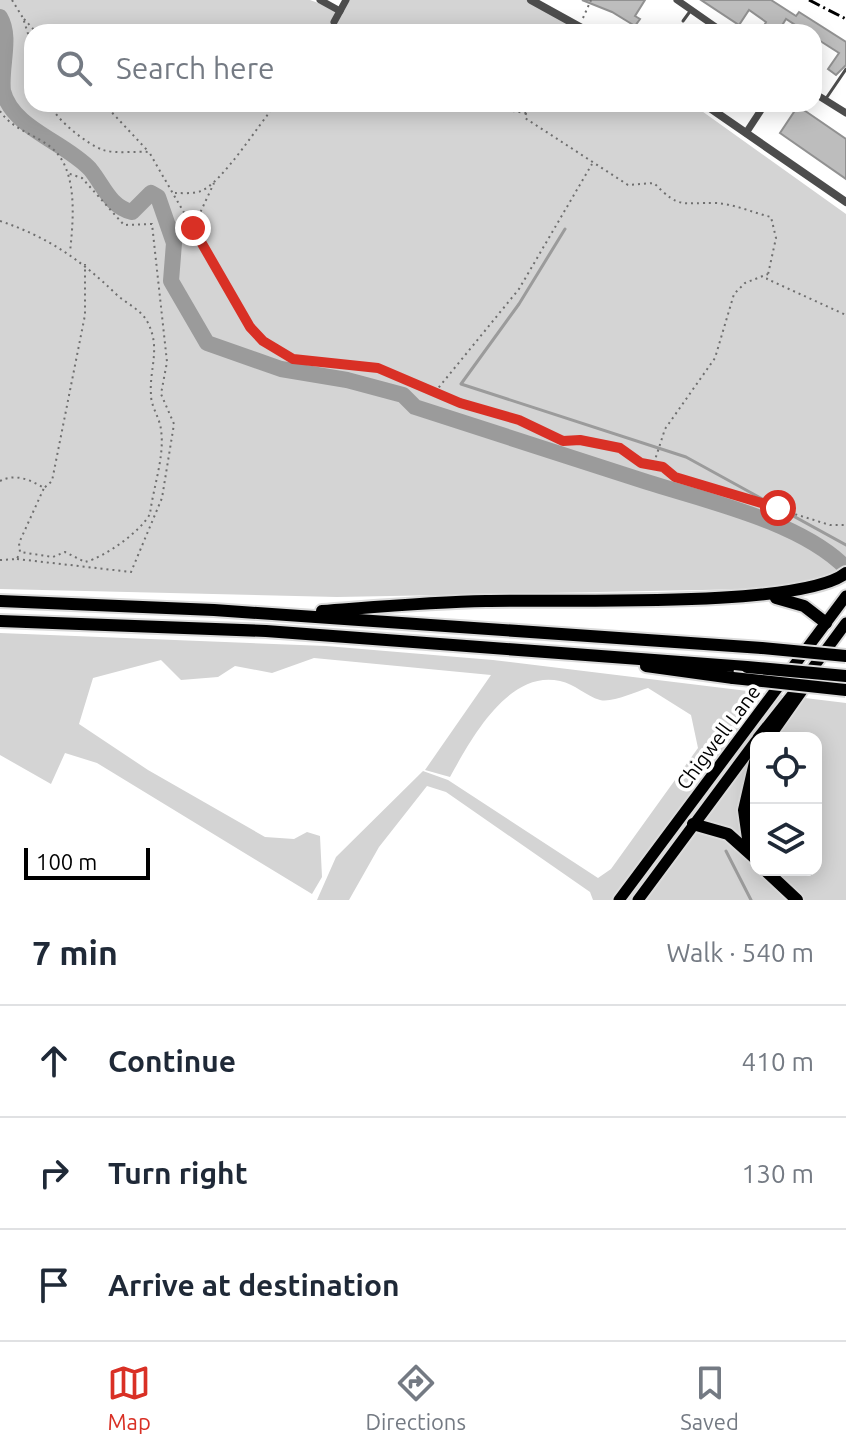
<!DOCTYPE html>
<html lang="en">
<head>
<meta charset="utf-8">
<style>
	body { margin:0; font-family:Ubuntu,sans-serif; background:#f6f6f7; color:#1f2937 }
	.controls { position:absolute; right:24px; bottom:24px; display:grid; overflow:hidden; border-radius:16px; box-shadow:0 4px 20px #0003 }
	.controls button { width:72px; height:72px; display:grid; place-items:center; padding:0; border:0; border-bottom:2px solid #e0e1e3; background:#fff; color:#1f2937; font:40px sans-serif }
	.scale { position:absolute; left:24px; bottom:20px; width:126px; box-sizing:border-box; padding-left:8px; border:4px solid #000; border-top:0; font-size:22px; line-height:28px; white-space:nowrap; color:#000; -webkit-text-stroke:6px #fff; paint-order:stroke }
	.stop { position:absolute; width:24px; height:24px; margin:-18px; border:6px solid #d93025; border-radius:50%; background:#fff }
	.stop.end { background:#d93025; border-color:#fff; box-shadow:0 2px 8px #0008 }
	.list { margin:0; padding:0; list-style:none }
	h2 { display:flex; justify-content:space-between; align-items:center; height:104px; margin:0; padding:0 32px; font-size:34px }
	h2 small { font-size:26px; font-weight:400; color:#747a83 }
	.list li { display:grid; grid-template-columns:52px 1fr auto; gap:24px; align-items:center; box-sizing:border-box; height:112px; padding:0 32px; border-top:2px solid #e0e1e3 }
	.list b { display:block; font-size:30px; white-space:nowrap }
	.list em { font-size:26px; font-style:normal; color:#747a83 }
	.icon { flex:none; width:44px; height:44px; fill:none; stroke:currentColor; stroke-width:2; stroke-linecap:round; stroke-linejoin:round }
	.map { position:relative; flex:none; width:846px; height:900px; overflow:hidden }
	.search { position:absolute; background:#fff; box-shadow:0 4px 20px #0003; left:24px; right:24px; top:24px; height:88px; display:flex; align-items:center; gap:20px; box-sizing:border-box; padding:0 28px; border-radius:24px; color:#747a83; font-size:30px }
	.sheet { height:440px; background:#fff }
	nav { display:flex; justify-content:space-around; align-items:center; box-sizing:border-box; height:112px; border-top:2px solid #e0e1e3; background:#fff; font-size:22px; color:#747a83 }
	nav a { display:grid; justify-items:center; gap:4px }
	nav .on { color:#d93025 }
	.map>svg:first-child { display:block }
	.green { fill:#d4d4d4; fill-rule:evenodd }
	.lines { fill:none; stroke-linecap:round; stroke-linejoin:round }
	.stream { stroke:#9b9b9b; stroke-width:3 }
	.river { stroke:#9b9b9b; stroke-width:16 }
	.building { fill:#bdbdbd; stroke:#919191; stroke-width:2 }
	.primary-casing { stroke:#dbdbdb; stroke-width:15 }
	.motorway-casing { stroke:#dbdbdb; stroke-width:16 }
	.path { stroke:#6f6f6f; stroke-width:2; stroke-dasharray:2 4; stroke-linecap:butt }
	.service { stroke:#4d4d4d; stroke-width:3 }
	.minor { stroke:#4d4d4d; stroke-width:7 }
	.tertiary { stroke:#4d4d4d; stroke-width:8 }
	.primary { stroke:#000; stroke-width:11 }
	.motorway { stroke:#000; stroke-width:12 }
	.rail { stroke:#000; stroke-width:3; stroke-dasharray:12 4 2 4; stroke-linecap:butt }
	.motorway-bridge-casing { stroke:#dbdbdb; stroke-width:16; stroke-linecap:butt }
	.motorway-bridge { stroke:#000; stroke-width:12 }
	.route { stroke:#d93025; stroke-width:10 }
	.labels { text-anchor:middle; dominant-baseline:central; stroke-width:7; stroke-linejoin:round; paint-order:stroke }
	.street-label { font-size:20px; fill:#000; stroke:#fff }
</style>
</head>
<body>
<div class="map">
<svg width="846" height="900" viewBox="0 0 846 900">
	<rect width="100%" height="100%" fill="#fff"/>
	<g class="green">
		<polygon points="0,0 310,0 340,11 346,0 531,0 584,32 32,32 32,104 692,104 846,214 846,563 822,582 753,589 337,597 0,589"/>
		<path d="M0,633l326,13 167,14 353,43v197h-253l-3,-8 -144,-100 -19,-6 -48,61 -30,53h-32l19,-43 87,-86 25,9 150,98 13,-9 87,-121 -7,-33 -43,-27c-13,4 -36,15 -48,12 -14,-4 -25,-16 -40,-19 -52,-12 -90,60 -110,96l-25,-7 66,-95 -177,-17 -42,15 -37,-7 -17,11 -37,3 -20,-20 -68,18 -14,46 69,46 117,67 29,2 13,-7 13,4 2,41 -10,17 -215,-131 -32,-10 -14,31 -51,-29zM756,738h60v132h-60z"/>
	</g>
	<g class="lines">
		<g class="stream">
			<polyline points="565,229 519,304 461,384 686,457 846,545"/>
			<polyline points="726,851 751,900"/>
		</g>
		<path class="river" d="M0,17c12,20 0,51 3,74 9,37 62,51 87,78 14,17 19,37 42,43l19,-19 7,4 16,46 -3,38 36,62 74,26 66,11 56,15 12,12c77,25 154,50 232,75 60,19 154,40 199,86"/>
	</g>
	<g class="building">
		<polygon points="582,0 645,0 635,16 640,19 635,26 612,12"/>
		<polygon points="701,0 771,0 796,16 799,12 846,42 846,65 836,75 828,69 839,53 814,37 814,32 806,32 786,19 778,32 773,32 764,26 766,22 749,10 739,25"/>
		<polygon points="798,106 846,139 846,179 780,133"/>
	</g>
	<g class="lines">
		<defs>
			<g id="primary">
				<polyline points="806,677 846,623"/>
				<polyline points="758,738 793,694"/>
				<polyline points="619,900 846,596"/>
				<polyline points="638,900 756,741"/>
			</g>
			<g id="motorway">
				<polyline points="776,598 804,606 826,623"/>
				<polyline points="0,601 214,610 762,648"/>
				<path d="M322,611c54,-4 109,-9 164,-10 69,-2 315,8 360,-28"/>
				<polyline points="0,621 266,631 747,667"/>
				<polyline points="646,666 733,678"/>
				<polyline points="768,738 806,684 808,676"/>
				<polyline points="693,824 728,834 756,859"/>
				<polyline points="750,853 744,810 756,758"/>
				<polyline points="765,870 797,900"/>
			</g>
		</defs>
		<use href="#primary" class="primary-casing"/>
		<use href="#motorway" class="motorway-casing"/>
		<g class="path">
			<polyline points="12,0 23,18 32,46"/>
			<polyline points="583,18 591,0"/>
			<polyline points="24,19 36,32"/>
			<polyline points="339,30 352,32"/>
			<path d="M50,104c6,16 37,40 53,46 13,4 33,1 46,2l101,175 13,14 30,18 85,9 82,35 59,17 44,21 17,-1 40,8 21,15 22,4 12,10 155,48h16"/>
			<polyline points="104,104 147,150"/>
			<polyline points="465,104 526,113 530,104"/>
			<path d="M0,111c14,21 40,24 56,41 22,24 17,71 14,100"/>
			<path d="M526,113l-1,5 103,67 26,-2c26,27 28,19 62,20 18,1 38,10 55,14l5,21 -9,41 79,36"/>
			<path d="M175,193c8,0 19,1 26,-2 21,-8 58,-67 75,-87"/>
			<path d="M0,221c48,16 81,39 117,74 10,9 25,15 31,28 13,26 1,46 3,72 0,12 9,23 10,35 4,26 -8,58 -11,84 -10,18 -45,43 -65,48l-20,-10 -12,5 -33,-5 -1,-9 25,-55"/>
			<polyline points="193,228 214,183"/>
			<polyline points="435,392 519,289 592,164"/>
			<polyline points="654,463 665,429 715,358 734,294 745,283 768,274"/>
			<path d="M0,481c15,-8 31,-1 44,7l8,-7 33,-166v-51"/>
			<polyline points="17,559 131,572 162,498 174,424 161,394 167,362 152,224 124,225 82,178 67,173"/>
			<polyline points="0,560 17,559 19,554"/>
		</g>
		<g class="service">
			<polyline points="683,21 691,10"/>
			<polyline points="825,100 846,69"/>
		</g>
		<g class="minor">
			<polyline points="320,0 340,11"/>
			<polyline points="677,0 723,32"/>
			<polyline points="334,22 346,0"/>
			<polyline points="814,93 846,113"/>
			<polyline points="746,133 765,104"/>
		</g>
		<g class="tertiary">
			<polyline points="531,0 589,32"/>
			<polyline points="704,104 846,202"/>
		</g>
		<use href="#primary" class="primary"/>
		<use href="#motorway" class="motorway"/>
		<polyline class="rail" points="809,0 846,19"/>
		<defs>
			<g id="motorway-bridge">
				<polyline points="762,648 846,656"/>
				<polyline points="747,667 846,676"/>
				<polyline points="733,678 846,690"/>
			</g>
		</defs>
		<use href="#motorway-bridge" class="motorway-bridge-casing"/>
		<use href="#motorway-bridge" class="motorway-bridge"/>
	</g>
	<g class="lines">
		<polyline class="route" points="193,228 250,327 263,341 293,359 378,368 460,403 519,420 563,441 580,440 620,448 641,463 663,467 675,477 778,508"/>
	</g>
	<g class="labels">
		<g class="street-label">
			<text transform="translate(718 737) rotate(-53)">Chigwell Lane</text>
		</g>
	</g>
</svg>
<div class="controls">
<button><svg class="icon" aria-label="locate" viewBox="0 0 24 24"><circle cx="12" cy="12" r="6"/><path d="M12 2v4M12 18v4M2 12h4M18 12h4"/></svg></button>
<button><svg class="icon" aria-label="layers" viewBox="0 0 24 24"><path d="M12 4l9 5-9 5-9-5zM3 14l9 5 9-5"/></svg></button>
</div>
<div class="scale">100 m</div>
<div class="stop" style="left:778px;top:508px"></div>
<div class="stop end" style="left:193px;top:228px"></div>
<div class="search"><svg class="icon" aria-label="search" viewBox="0 0 24 24"><circle cx="10" cy="10" r="6"/><path d="M15 15l6 6"/></svg>Search here</div>
</div>
<section class="sheet">
<h2>7 min<small>Walk · 540 m</small></h2>
<ul class="list">
<li><svg class="icon" aria-label="ahead" viewBox="0 0 24 24"><path d="M12 20V5M6 11l6-6 6 6"/></svg><div><b>Continue</b></div><em>410 m</em></li>
<li><svg class="icon" aria-label="right" viewBox="0 0 24 24"><path d="M7 20v-9h11M14 6l5 5-5 5"/></svg><div><b>Turn right</b></div><em>130 m</em></li>
<li><svg class="icon" aria-label="arrive" viewBox="0 0 24 24"><path d="M6 21V4h12l-3 4 3 4H6"/></svg><div><b>Arrive at destination</b></div></li>
</ul>
</section>
<nav>
<a class="on"><svg class="icon" aria-label="map" viewBox="0 0 24 24"><path d="M3 6l6-2 6 2 6-2v14l-6 2-6-2-6 2zM9 4v14M15 6v14"/></svg>Map</a>
<a><svg class="icon" aria-label="directions" viewBox="0 0 24 24"><path d="M12 3l9 9-9 9-9-9zM9 14v-3h6M13 9l2 2-2 2"/></svg>Directions</a>
<a><svg class="icon" aria-label="saved" viewBox="0 0 24 24"><path d="M7 4h10v16l-5-4-5 4z"/></svg>Saved</a>
</nav>
</body>
</html>
